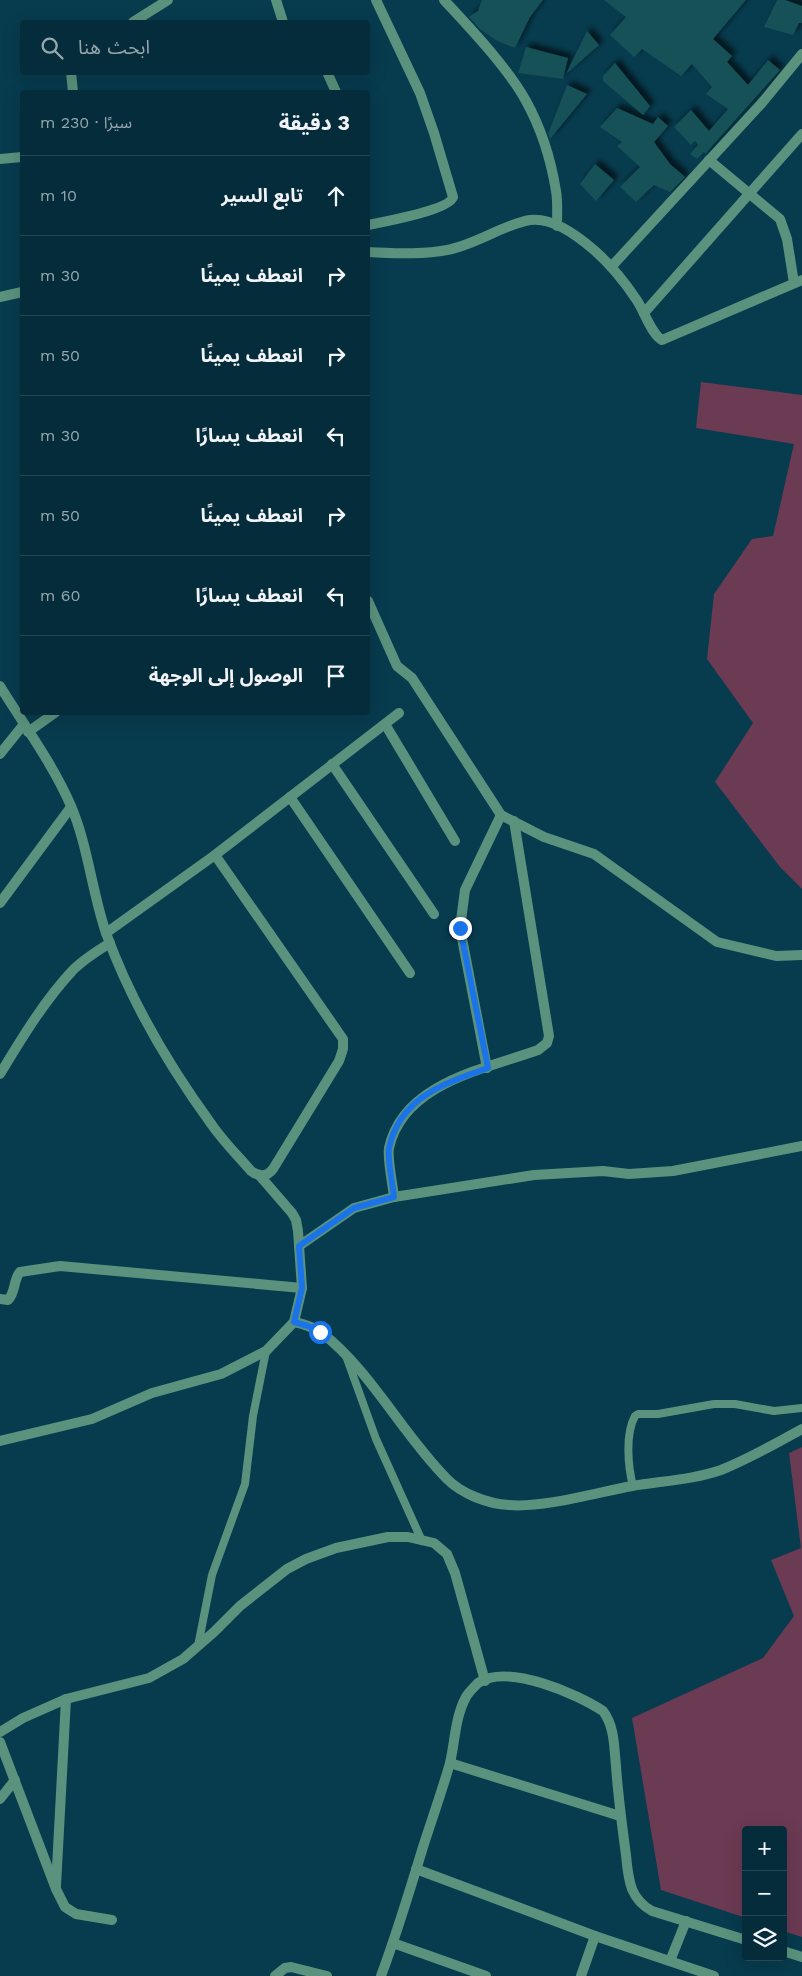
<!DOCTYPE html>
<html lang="ar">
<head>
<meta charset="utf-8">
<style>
	body { margin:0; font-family:"Work Sans","Noto Sans Arabic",sans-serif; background:#0e3442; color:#f1f3f6; direction:rtl }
	.controls { position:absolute; right:15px; bottom:15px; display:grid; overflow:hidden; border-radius:5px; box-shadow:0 5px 20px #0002 }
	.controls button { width:45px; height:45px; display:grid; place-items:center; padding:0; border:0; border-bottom:1px solid #264854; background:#052c3a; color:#f1f3f6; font:25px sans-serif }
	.stop { position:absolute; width:15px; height:15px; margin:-11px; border:4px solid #1a73e8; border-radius:50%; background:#fff }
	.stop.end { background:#1a73e8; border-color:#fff; box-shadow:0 1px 5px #0008 }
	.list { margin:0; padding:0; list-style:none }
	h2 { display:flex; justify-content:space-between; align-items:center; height:65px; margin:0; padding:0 20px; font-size:21px }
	h2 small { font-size:16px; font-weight:400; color:#97a7af }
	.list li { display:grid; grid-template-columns:32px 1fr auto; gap:15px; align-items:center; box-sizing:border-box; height:80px; padding:0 20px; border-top:1px solid #264854 }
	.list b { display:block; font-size:19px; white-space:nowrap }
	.list em { font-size:16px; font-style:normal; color:#97a7af }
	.icon { flex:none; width:28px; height:28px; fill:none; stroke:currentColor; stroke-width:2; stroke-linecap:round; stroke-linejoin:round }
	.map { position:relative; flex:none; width:802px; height:1976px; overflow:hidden; direction:ltr }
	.search { position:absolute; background:#052c3a; box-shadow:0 5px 20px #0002; left:20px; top:20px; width:350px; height:55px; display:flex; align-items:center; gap:12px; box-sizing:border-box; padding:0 18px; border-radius:5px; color:#97a7af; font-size:19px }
	.panel { position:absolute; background:#052c3a; box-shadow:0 5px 20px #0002; left:20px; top:90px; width:350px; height:625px; border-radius:5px; direction:rtl }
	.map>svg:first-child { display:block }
	.green { fill:#6b3a53 }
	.building { fill:#145159; filter:url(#shadow) }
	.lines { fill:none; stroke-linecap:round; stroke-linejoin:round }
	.lane { stroke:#5a927d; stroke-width:8 }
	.street { stroke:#5a927d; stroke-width:10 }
	.route { stroke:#1a73e8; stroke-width:6 }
</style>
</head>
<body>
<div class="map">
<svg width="802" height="1976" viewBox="0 0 802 1976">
	<defs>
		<filter id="shadow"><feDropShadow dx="4.5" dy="-4.5" stdDeviation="2.5" flood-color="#0009"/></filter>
	</defs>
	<rect width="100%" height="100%" fill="#073b4e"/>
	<g class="green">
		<polygon points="701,382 802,395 802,889 780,867 715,782 753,723 707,659 714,594 752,539 773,536 794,444 696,428"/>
		<polygon points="802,1447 802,1937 783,1931 783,1830 746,1830 746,1918 661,1890 632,1718 763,1658 794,1616 771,1560 801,1548 789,1453"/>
	</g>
	<g class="building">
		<polygon points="482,0 543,0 530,17 515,48 497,41 480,29 469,17 478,11"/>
		<polygon points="604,0 746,0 713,39 732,56 727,62 748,85 768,60 780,70 705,154 704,152 697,159 690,154 698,145 695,141 691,145 674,127 691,110 709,131 728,109 706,94 712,87 692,64 681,76 642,49 634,57 610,35 626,17"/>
		<polygon points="777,0 785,0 802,6 802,23 799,23 793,35 764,27"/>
		<polygon points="587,31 599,45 566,74"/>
		<polygon points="526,47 568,58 563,79 518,73"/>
		<polygon points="615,63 650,106 643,115 603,81 603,76"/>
		<polygon points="567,85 587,94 550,139 548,134"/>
		<polygon points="617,108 653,124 658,117 668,126 654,142 670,164 685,177 670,192 654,185 636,202 620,187 640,167 617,146 622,142 600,127"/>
		<polygon points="595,164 614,180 596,201 580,184"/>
	</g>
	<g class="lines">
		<g class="lane">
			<polyline points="346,1356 376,1439 422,1541"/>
			<path d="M633,1486c-5,-19 -8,-52 2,-70l3,-2h20l56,-10h21l39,7 28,-3"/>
			<polyline points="198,1646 212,1575 245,1484 253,1416 266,1351"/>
		</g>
		<g class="street">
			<polyline points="276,0 283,22"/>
			<path d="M444,0c26,28 64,68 82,101 15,27 25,59 30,90 2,11 1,23 1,35"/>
			<polyline points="133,22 168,0"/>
			<polyline points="71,72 73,92"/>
			<polyline points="327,72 336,92"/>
			<polyline points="0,159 22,157"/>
			<polyline points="709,160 780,219 787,239 794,283"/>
			<path d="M368,225c15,-3 81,-15 85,-28l-19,-64 -14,-40 -44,-93"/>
			<path d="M368,252c26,1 54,3 79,-2 29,-5 57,-26 83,-30 22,-3 48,16 64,30 16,14 30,31 42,49 8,11 15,35 26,41l140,-60"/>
			<polyline points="612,266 761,104 802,54"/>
			<polyline points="0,297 22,292"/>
			<polyline points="644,313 802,134"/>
			<polyline points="368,601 397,666 412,678 501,815 544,837 594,854 717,942 776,956 802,955"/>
			<path d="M0,686c24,39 53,78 71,120 17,40 21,86 35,127 25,69 63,133 106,192 11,16 26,31 39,46 8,6 16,6 22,-2l66,-108 4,-12v-10l-128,-184"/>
			<polyline points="385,724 455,841"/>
			<polyline points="28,732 56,712"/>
			<polyline points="0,754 24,724"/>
			<polyline points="332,764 434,914"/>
			<polyline points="290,797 410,973"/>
			<polyline points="0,903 71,807"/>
			<polyline points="106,933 215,855 399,713"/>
			<polyline points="487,1068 460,928 465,890 501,815"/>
			<path d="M0,1074c22,-36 44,-73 73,-104 11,-11 24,-19 37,-27"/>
			<polyline points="260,1176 292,1213 296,1220 298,1231 302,1288 294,1322"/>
			<path d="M394,1197c-1,-11 -7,-39 -5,-49 14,-65 96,-79 149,-98l9,-7 2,-7 -35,-215"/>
			<polyline points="299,1246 354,1208 394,1197 534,1175 603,1171 629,1174 673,1171 802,1146"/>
			<path d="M0,1299l8,1c8,-8 5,-20 12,-28l40,-6 242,22"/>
			<path d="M0,1441l92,-22 60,-26 69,-19 45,-23 28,-29c10,2 19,5 28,11 48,37 81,102 125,146 15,15 41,25 62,26 35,3 86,-12 123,-19 29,-5 60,-6 89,-16 28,-11 54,-26 81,-41"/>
			<polyline points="0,1732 23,1718 66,1699 149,1678 183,1659 214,1632 240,1606 287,1569 306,1559 336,1548 388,1537 408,1537 434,1543 447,1554 455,1573 485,1681"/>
			<polyline points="0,1742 56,1889 65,1907 76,1914 112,1920"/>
			<polyline points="450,1763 620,1816"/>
			<polyline points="0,1799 15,1780"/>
			<polyline points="416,1869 595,1936 714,1976"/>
			<polyline points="56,1886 66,1699"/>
			<polyline points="393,1943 486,1976"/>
			<polyline points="783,1951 802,1957"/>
			<polyline points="670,1961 686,1921"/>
			<polyline points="275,1976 285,1968 291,1967 327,1976"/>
			<path d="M381,1976c16,-43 29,-86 42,-129 9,-28 19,-56 27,-84 5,-21 5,-46 16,-66 2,-4 9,-11 12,-14 30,-20 99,11 125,28 12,16 11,37 13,55 2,30 6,59 10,89 1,11 2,23 6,34 4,10 11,17 20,22l94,29"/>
			<polyline points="581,1976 595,1936"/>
		</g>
	</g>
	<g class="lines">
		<path class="route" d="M320,1332l-12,-6 -14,-4 8,-34 -3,-42 55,-38 40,-11c-1,-11 -7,-39 -5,-49 11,-51 56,-65 99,-80l-28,-140"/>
	</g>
</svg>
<div class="controls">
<button>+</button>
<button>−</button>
<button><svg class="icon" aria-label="layers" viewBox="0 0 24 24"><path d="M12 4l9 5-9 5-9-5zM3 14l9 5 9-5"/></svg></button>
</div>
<div class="stop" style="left:320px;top:1332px"></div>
<div class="stop end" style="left:460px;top:928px"></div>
<div class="search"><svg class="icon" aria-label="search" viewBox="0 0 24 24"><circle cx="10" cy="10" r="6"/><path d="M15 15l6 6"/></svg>ابحث هنا</div>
<section class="panel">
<h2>3 دقيقة<small>سيرًا · 230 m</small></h2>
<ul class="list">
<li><svg class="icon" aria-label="ahead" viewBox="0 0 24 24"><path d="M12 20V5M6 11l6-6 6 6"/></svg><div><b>تابع السير</b></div><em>10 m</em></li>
<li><svg class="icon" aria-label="right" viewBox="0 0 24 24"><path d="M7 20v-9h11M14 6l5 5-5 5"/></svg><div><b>انعطف يمينًا</b></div><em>30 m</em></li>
<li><svg class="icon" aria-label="right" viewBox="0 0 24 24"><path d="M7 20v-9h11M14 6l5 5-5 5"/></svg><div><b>انعطف يمينًا</b></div><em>50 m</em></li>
<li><svg class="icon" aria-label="left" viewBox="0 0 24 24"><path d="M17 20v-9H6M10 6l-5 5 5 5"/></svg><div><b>انعطف يسارًا</b></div><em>30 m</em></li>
<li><svg class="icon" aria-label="right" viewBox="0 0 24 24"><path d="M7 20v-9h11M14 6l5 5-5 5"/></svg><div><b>انعطف يمينًا</b></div><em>50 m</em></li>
<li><svg class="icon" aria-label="left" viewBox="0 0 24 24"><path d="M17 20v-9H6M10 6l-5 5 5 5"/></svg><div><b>انعطف يسارًا</b></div><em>60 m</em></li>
<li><svg class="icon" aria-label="arrive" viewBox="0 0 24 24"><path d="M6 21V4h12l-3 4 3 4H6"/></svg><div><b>الوصول إلى الوجهة</b></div></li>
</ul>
</section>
</div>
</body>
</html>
